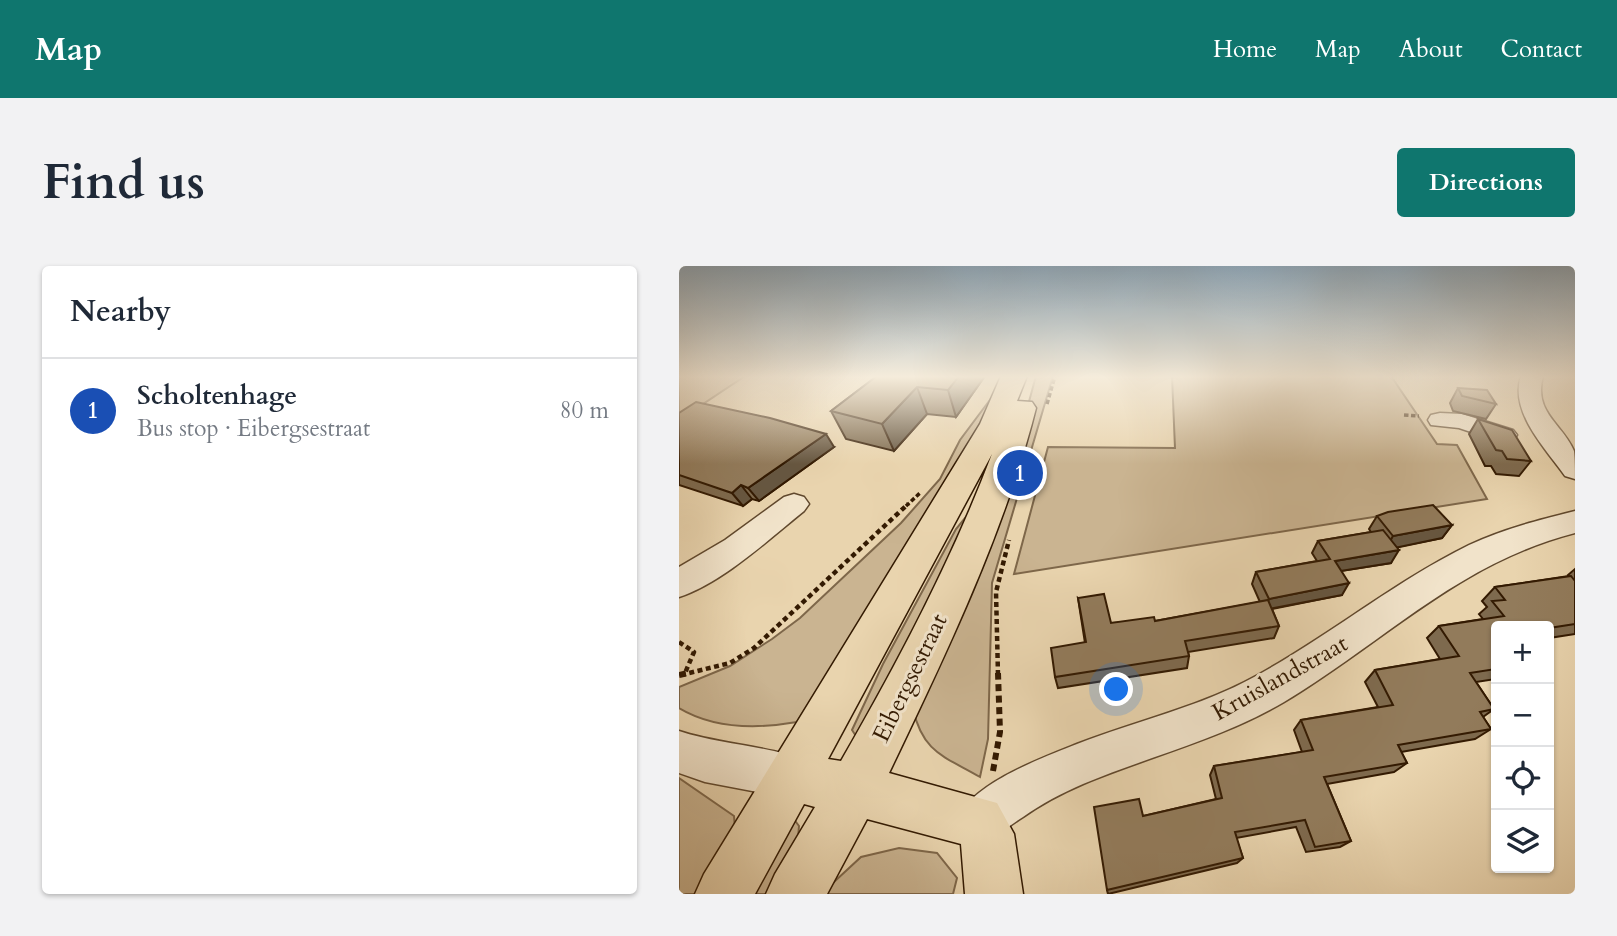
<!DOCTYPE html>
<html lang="en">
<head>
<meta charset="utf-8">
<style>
	body { margin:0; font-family:Cardo,serif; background:#f2f2f3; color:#1f2937 }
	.controls { position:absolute; right:21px; bottom:21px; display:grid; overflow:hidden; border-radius:7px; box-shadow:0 2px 5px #0004 }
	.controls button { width:63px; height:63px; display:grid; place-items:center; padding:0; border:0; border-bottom:2px solid #e0e1e3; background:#fff; color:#1f2937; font:35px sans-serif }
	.you { position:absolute; left:438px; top:424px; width:24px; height:24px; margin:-18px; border:5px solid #fff; border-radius:50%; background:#1a73e8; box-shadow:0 0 0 10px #1a73e833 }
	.badge { display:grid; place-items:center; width:46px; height:46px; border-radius:50%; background:#0f766e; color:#fff; font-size:23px; font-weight:700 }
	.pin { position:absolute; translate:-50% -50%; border:4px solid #fff; box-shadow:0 2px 7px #0006 }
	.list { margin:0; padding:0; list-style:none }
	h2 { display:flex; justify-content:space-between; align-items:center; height:91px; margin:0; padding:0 28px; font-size:30px }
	h2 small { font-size:23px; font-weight:400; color:#747a83 }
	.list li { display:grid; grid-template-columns:46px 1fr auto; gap:21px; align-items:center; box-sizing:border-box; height:105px; padding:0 28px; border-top:2px solid #e0e1e3 }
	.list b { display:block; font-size:26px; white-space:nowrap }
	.list p { margin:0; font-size:23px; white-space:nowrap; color:#747a83 }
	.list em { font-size:23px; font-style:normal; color:#747a83 }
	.icon { flex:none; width:38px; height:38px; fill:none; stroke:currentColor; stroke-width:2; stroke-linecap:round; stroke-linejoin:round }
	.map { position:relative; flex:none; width:896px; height:628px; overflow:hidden; border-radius:7px }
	header { display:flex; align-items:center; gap:42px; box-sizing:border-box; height:98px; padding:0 35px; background:#0f766e; color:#fff }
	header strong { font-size:33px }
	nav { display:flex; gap:38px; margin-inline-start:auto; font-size:24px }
	.intro { display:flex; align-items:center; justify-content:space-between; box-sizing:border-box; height:168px; padding:0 42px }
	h1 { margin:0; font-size:49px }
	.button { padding:18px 32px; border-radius:7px; background:#0f766e; color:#fff; font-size:24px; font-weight:700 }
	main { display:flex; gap:42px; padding:0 42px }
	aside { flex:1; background:#fff; border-radius:7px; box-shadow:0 2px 5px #0004 }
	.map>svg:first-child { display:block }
	.green { fill:#cab491; stroke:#7e674a; stroke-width:2 }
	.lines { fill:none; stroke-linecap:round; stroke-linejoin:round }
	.minor-casing { stroke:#60482d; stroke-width:3 }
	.major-casing { stroke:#331a02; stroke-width:3 }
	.path-far2 { stroke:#331a02; stroke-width:3.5; stroke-dasharray:4.5 2.5; stroke-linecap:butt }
	.path-far1 { stroke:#331a02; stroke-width:4.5; stroke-dasharray:5 3.5; stroke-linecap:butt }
	.path { stroke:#331a02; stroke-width:6; stroke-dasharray:7 4.5; stroke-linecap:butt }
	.minor { fill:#f1e3ca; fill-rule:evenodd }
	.major { fill:#e9d4ae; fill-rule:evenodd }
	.wall { fill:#7e6a4e; stroke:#331a02; stroke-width:2 }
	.shaded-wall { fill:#665640; stroke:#331a02; stroke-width:2 }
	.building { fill:#927b5b; stroke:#331a02; stroke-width:2 }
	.labels { text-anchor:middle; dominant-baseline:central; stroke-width:6; stroke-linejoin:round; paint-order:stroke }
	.street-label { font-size:24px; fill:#331a02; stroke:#f1e3ca }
</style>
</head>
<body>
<header>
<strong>Map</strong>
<nav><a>Home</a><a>Map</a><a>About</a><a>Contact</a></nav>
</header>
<div class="intro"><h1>Find us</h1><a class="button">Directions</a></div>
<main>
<aside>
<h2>Nearby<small></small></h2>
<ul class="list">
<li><span class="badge" style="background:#1a4fb4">1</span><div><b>Scholtenhage</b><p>Bus stop · Eibergsestraat</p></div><em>80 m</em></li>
</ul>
</aside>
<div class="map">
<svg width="896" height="628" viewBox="0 0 896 628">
	<rect width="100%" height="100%" fill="#e9d4ae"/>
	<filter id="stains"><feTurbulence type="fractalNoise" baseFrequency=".00286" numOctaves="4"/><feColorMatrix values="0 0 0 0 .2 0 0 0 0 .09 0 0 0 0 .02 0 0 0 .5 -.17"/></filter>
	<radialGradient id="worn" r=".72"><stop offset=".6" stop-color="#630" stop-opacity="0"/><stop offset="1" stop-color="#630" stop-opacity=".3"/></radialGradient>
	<g class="green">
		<polygon points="0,110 66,110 0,154"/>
		<path d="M357,110h17l-61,207 -4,156 -8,38c-36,-21 -57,-24 -67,-68l92,-201 16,-45 -2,-25z"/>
		<polygon points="493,110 712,110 758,178 778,179 808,233 335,308 369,181 496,182"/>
		<path d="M328,111l-11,28 -199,317c-40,7 -83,7 -118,-14v-21l51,-21 42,-27 28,-21 101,-95 39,-44 20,-39z"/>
		<polygon points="295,241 259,321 177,470 173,464 204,398 277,263"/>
		<polygon points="0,512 55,550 57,576 25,628 0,628"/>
		<polygon points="114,552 120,560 118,584 93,628 60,628 98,561"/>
		<polygon points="220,582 258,587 278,612 274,628 142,628 182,591"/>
	</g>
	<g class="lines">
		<defs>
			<g id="minor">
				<path d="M842,110h22c-10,37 20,48 31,75 1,7 1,20 1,28l-10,-3c-19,-27 -56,-64 -44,-100z"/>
				<polygon points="761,147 783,148 834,164 838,169 834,174 825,177 780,162 752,159 749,154 752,149"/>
				<path d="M115,228l10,3 5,7 -5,7c-36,29 -82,72 -125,86v-30l46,-27 59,-43z"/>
				<path d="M896,245v22c-117,30 -191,109 -291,169 -63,37 -134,54 -201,82 -21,9 -42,20 -60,33 -16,10 -28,21 -45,28l-16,-7 -7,-16c16,-38 84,-63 122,-78 59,-23 123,-37 179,-68 73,-40 138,-94 213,-131 34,-16 70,-25 106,-34z"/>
				<path d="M0,465c42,14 89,14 130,31l7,15 -7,15 -15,7 -89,-17 -26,-9z"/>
			</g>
			<path id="major" d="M322,110h26l-10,25 15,1 4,6c-32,126 -91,248 -147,365l108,30 17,31 9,60h-58l-4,-50 -94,-25 -40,75h-61l9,-20 40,-67 -11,-3 -49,90h-60l9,-20 276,-450zM313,188c-40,106 -94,208 -151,307l-13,-2z"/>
		</defs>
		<use href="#minor" class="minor-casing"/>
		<use href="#major" class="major-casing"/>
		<g class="path-far2">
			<polyline points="368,138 376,110"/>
			<polyline points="725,149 740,150"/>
			<polyline points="227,240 242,226"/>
		</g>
		<g class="path-far1">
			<polyline points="0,376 15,386 6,407"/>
			<polyline points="2,409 51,397 75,382 229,238"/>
			<polyline points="319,409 317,326 330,274"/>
		</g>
		<g class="path">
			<polyline points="0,409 9,407"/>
			<polyline points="314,505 321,466 319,407"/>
		</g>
		<use href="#minor" class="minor"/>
		<use href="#major" class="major"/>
	</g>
	<g class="wall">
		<polygon points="198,110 306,110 277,151 248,148 215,185 167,173 152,145"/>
		<polygon points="779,122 817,138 807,153 774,145 771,137"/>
		<polygon points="0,147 155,181 80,235 73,233 64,240 0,219"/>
		<polygon points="799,153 852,195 840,210 817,208 812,200 806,200 790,168"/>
		<polygon points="698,250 773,259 763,272 718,281 712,297 662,305 663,329 593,343 600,360 595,372 509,386 510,390 508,402 379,422 376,411 406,377 399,332 432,357 476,355 581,336 573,318 577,306 638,295 633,287 639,275 692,266 690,263"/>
		<polygon points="896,303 896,368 870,372 870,360 817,360 817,413 797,416 815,443 804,451 812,463 796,473 722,486 728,497 715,506 648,518 672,575 661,581 627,586 617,561 557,572 564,592 558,597 429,628 428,624 464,550 537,533 531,509 535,500 623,486 615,464 622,454 699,441 686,416 696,404 761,393 748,372 760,360 804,353 800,348 808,341 803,335 816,321 890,310 889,309"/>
	</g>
	<g class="shaded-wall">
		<polygon points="280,110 306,110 277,151 269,124"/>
		<polygon points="238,121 248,148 215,185 203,158"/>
		<polygon points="147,168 155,181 80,235 69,222"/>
		<polygon points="62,219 73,233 64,240 53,227"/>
		<polygon points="773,259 763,272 706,284 714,270"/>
		<polygon points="720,284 712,297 649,307 656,295"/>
		<polygon points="670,317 663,329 585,344 590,333"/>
	</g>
	<g class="building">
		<polygon points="198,110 280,110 269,124 238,121 203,158 152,145"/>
		<polygon points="779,122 808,124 817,138 783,130"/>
		<polygon points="17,136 91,152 147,168 69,222 62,219 53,227 0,209 0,147"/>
		<polygon points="799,153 833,164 852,195 828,193 823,185 817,184"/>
		<polygon points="754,239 773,259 714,270 698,250 709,246"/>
		<polygon points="704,264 720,284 656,295 670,317 590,333 577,306 651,293 639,275"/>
		<polygon points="892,310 896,315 896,358 870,362 870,360 817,360 817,403 791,407 815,443 801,446 812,463 719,479 728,497 645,511 672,575 636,581 626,554 556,566 564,592 428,624 415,541 460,533 464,550 543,532 535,500 634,484 622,454 714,439 696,404 780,390 760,360 825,350 813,335 826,334 816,321"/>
		<polygon points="425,328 432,357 475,351 476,355 589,334 600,360 506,375 510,390 376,411 372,382 407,376 399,332"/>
	</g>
	<linearGradient id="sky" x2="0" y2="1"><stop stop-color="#8fa8ba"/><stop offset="0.56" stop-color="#f5ecdb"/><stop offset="1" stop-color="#f5ecdb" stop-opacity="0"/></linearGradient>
	<rect width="896" height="198" fill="url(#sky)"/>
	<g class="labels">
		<g class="street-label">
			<text transform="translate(231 412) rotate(-64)">Eibergsestraat</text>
			<text transform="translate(601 412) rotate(-29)">Kruislandstraat</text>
		</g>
	</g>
	<rect width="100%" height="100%" filter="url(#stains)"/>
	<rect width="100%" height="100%" fill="url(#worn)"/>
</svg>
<div class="controls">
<button>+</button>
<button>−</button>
<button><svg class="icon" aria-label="locate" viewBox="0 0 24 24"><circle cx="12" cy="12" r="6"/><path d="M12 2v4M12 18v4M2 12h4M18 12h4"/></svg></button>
<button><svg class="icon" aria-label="layers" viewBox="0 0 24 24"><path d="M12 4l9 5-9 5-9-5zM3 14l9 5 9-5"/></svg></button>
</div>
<div class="you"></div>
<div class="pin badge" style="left:341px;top:207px;background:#1a4fb4">1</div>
</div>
</main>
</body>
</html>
